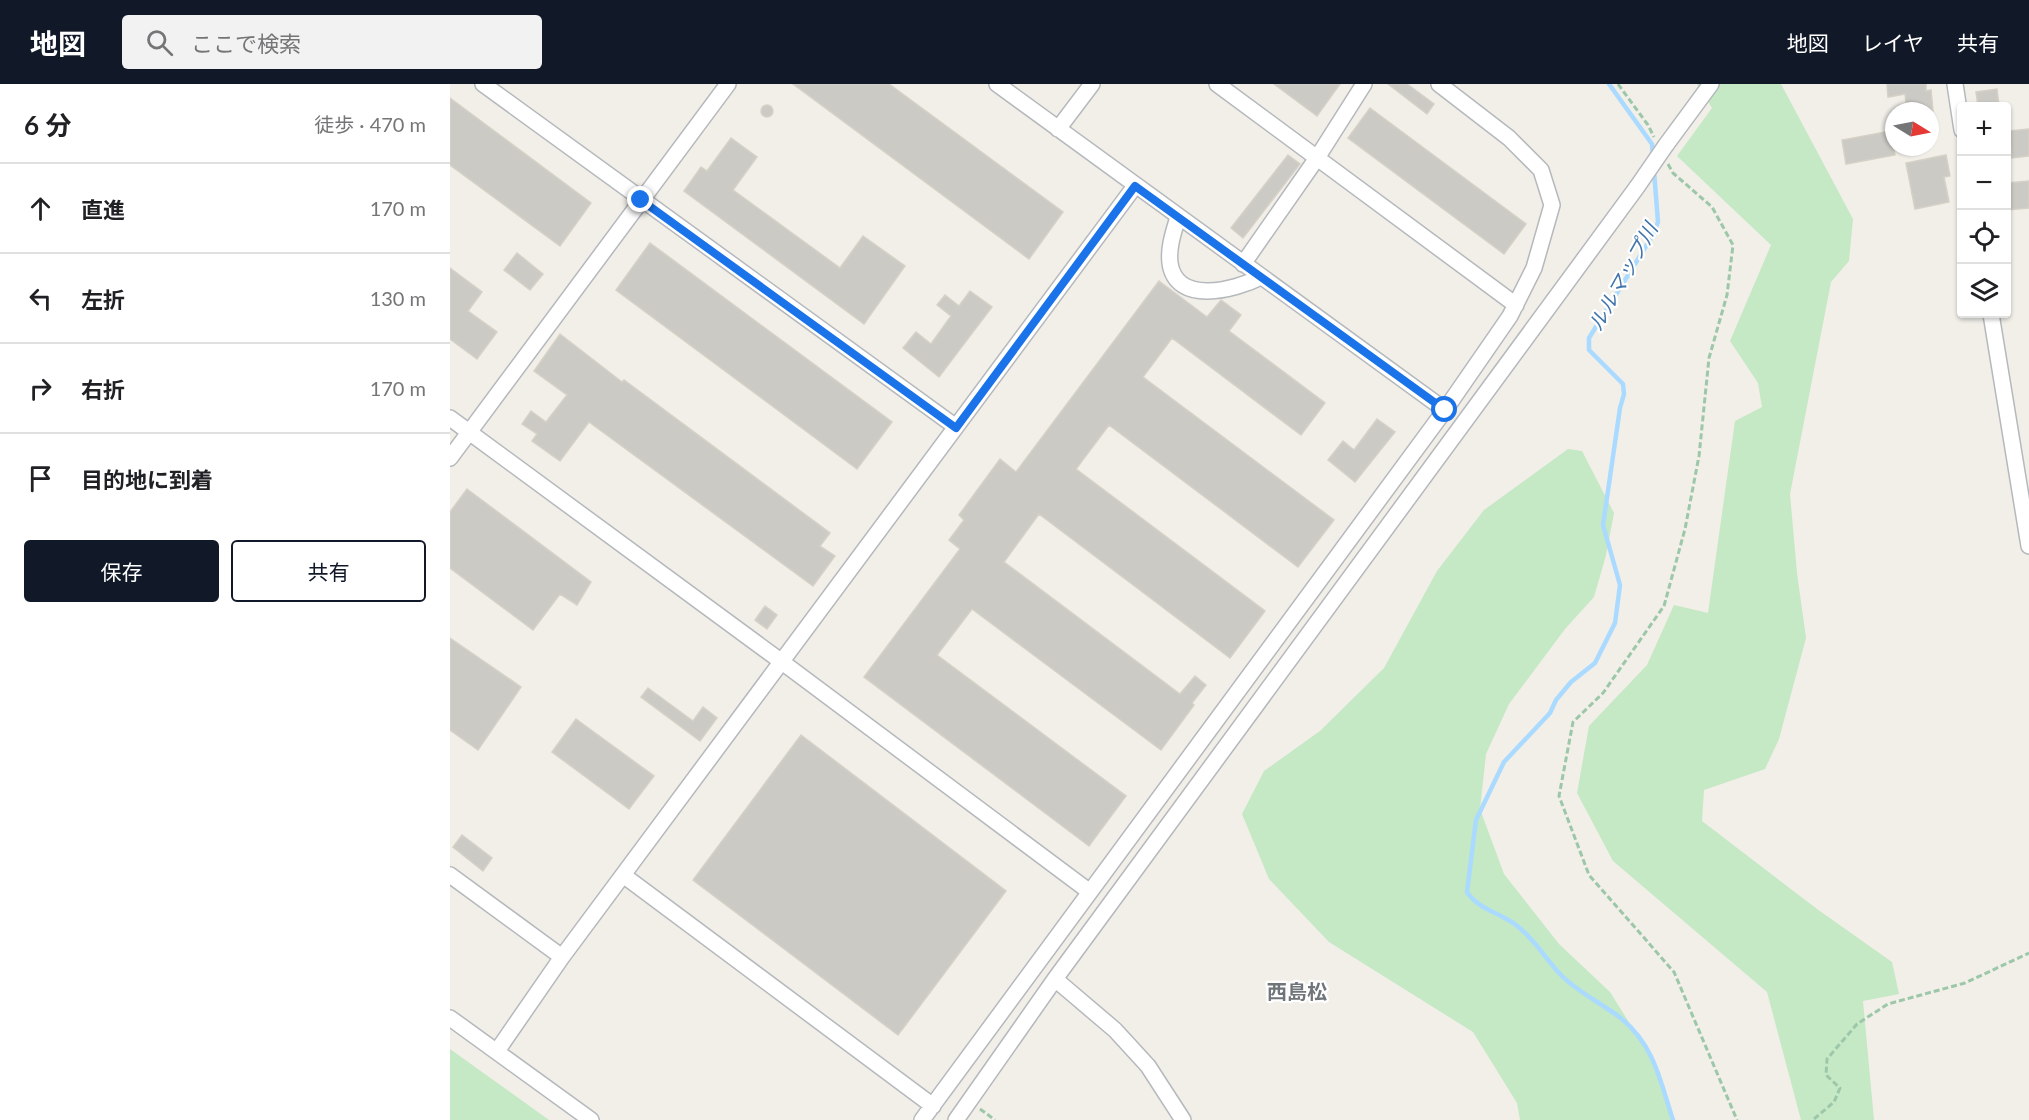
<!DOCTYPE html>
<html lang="ja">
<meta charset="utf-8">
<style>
body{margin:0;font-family:Lato,"Noto Sans JP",sans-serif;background:#f2f2f2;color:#202124}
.controls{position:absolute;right:18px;top:18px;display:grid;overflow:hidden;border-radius:6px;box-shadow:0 2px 4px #0004}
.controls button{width:54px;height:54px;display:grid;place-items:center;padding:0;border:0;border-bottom:2px solid #e0e0e0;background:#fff;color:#202124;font:30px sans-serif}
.compass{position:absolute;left:1435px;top:18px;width:54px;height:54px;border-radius:50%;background:#fff;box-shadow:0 2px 4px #0004;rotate:100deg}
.stop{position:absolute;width:18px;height:18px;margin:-14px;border:4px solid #1a73e8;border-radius:50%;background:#fff}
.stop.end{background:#1a73e8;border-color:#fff;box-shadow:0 2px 6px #0008}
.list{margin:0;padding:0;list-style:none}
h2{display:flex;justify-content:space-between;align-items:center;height:78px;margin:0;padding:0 24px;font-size:26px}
h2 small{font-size:20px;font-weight:400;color:#757577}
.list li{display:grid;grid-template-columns:39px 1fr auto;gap:18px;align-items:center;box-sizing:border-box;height:90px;padding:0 24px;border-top:2px solid #e0e0e0}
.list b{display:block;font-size:22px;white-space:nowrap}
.list em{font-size:20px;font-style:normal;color:#757577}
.actions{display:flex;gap:12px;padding:18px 24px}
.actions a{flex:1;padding:14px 0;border:2px solid #111827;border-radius:6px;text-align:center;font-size:21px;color:#111827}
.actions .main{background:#111827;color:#fff}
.icon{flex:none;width:33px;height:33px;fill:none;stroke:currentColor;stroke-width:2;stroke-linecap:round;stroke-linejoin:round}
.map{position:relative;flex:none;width:1579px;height:1036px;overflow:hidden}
header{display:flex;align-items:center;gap:36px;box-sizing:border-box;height:84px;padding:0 30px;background:#111827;color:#fff}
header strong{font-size:28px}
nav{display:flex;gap:33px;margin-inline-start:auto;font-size:21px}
.search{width:420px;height:54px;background:#f2f2f2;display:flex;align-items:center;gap:15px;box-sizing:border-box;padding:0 21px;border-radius:6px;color:#757577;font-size:22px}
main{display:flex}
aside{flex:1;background:#fff}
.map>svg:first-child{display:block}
.green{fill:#c5e8c5}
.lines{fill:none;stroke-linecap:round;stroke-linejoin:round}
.stream{stroke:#aadaff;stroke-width:4.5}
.building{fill:#cccac5;stroke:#d6d1c6;stroke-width:1.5}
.minor-casing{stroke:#b5b8bc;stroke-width:18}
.path{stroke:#9cc7a9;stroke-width:3;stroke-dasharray:6 3;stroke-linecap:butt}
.minor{stroke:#fff;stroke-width:15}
.minor-bridge-casing{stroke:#b5b8bc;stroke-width:18;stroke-linecap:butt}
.minor-bridge{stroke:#fff;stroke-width:15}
.route{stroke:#1a73e8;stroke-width:8}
.labels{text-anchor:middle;stroke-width:4.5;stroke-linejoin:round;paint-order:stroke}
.water-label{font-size:20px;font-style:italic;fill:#4174aa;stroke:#fff}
.neighbourhood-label{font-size:20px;font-weight:bold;fill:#70757a;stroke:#fff}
</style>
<header>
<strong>地図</strong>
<div class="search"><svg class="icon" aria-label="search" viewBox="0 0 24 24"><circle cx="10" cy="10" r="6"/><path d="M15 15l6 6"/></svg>ここで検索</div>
<nav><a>地図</a><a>レイヤ</a><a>共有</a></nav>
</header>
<main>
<aside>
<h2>6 分<small>徒歩 · 470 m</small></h2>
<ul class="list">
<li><svg class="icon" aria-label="ahead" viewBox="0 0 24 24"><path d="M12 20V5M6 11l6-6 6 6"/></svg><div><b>直進</b></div><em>170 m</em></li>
<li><svg class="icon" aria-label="left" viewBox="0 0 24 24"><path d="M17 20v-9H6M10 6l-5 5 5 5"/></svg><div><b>左折</b></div><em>130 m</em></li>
<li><svg class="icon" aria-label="right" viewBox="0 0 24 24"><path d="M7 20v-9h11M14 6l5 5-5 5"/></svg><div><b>右折</b></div><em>170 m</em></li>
<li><svg class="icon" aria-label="arrive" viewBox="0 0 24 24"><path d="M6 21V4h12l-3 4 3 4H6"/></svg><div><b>目的地に到着</b></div></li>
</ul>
<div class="actions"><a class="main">保存</a><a>共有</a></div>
</aside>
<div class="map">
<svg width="1579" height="1036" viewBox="0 0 1579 1036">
<rect width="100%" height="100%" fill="#f1efe8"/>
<path class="green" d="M1247,0H1331L1403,135L1399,177L1381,198L1340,410L1347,489L1356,554L1329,655L1315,685L1254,706L1252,737L1367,825L1442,878L1449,910L1413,917L1424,1036H1351L1317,908L1163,777L1127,709L1139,642L1197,581L1224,521L1258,529L1285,337L1312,323L1308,299L1280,257L1321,161L1227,72L1262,24Z
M1118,365L1132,367L1164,429L1156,471L1144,513L1115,545L1059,620L1036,670L1030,725L1054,790L1109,860L1160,908L1210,988L1221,1036H1070L1067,1019L1023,948L879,858L819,795L792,730L814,687L870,647L934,584L987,487L1034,426Z
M0,965L99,1036H0Z"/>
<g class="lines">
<path class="stream" d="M1159,0L1202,60L1203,73
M1204,87L1208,138L1203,151L1139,254V266L1173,300L1174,310L1170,324L1153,441L1170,501L1165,539L1145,579L1121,598L1106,616L1100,629L1054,678L1026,736L1017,808C1028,825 1050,829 1066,841C1085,855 1096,876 1112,892C1129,909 1153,920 1172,935C1205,963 1210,997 1223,1036"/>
</g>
<path class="building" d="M343,0H439L613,128L579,175Z
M824,0H890L867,32Z
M938,0H957L984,20L977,30Z
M1437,0H1476V7L1481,6L1483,27H1457L1455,10L1438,13Z
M1547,5L1549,22H1528L1526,8Z
M0,14L141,119L110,162L0,81Z
M311 27a6 6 0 1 1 12 0a6 6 0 1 1-12 0Z
M920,24L1076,140L1054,170L898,54Z
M1579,45V72L1562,74L1559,47Z
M1440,47L1445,71L1396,80L1392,56Z
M281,54L307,73L283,106L390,184L413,152L455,182L414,240L234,107L251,83L257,87Z
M838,71L850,80L793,154L781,144Z
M1496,71L1500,92L1494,93L1499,118L1465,125L1456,79Z
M1579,97V124L1557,126V99Z
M200,159L442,338L407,385L166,206Z
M67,169L93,190L80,206L54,186Z
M0,184L32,208L18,227L47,248L27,275L0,255Z
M709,197L757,233L771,216L791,231L779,247L875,319L851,351L722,254L693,293L884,436L848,483L659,341L626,385L815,527L780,574L589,430L554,478L730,610L745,592L756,601L742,619L744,621L711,666L522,525L487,571L676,712L639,762L414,593L510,465L499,456L514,436L509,431L550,375L566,388Z
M520,207L542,223L489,293L453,264L466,248L481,260L501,232L487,221L495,211L509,222Z
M110,250L172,298L174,296L380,449L370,462L385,472L363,502L139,338L110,377L82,357L87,350L72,340L81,327L96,338L117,311L84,287Z
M927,335L945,348L905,398L878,376L893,357L904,366Z
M17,405L141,498L127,521L110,510L83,546L0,484V428Z
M315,522L327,531L317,545L305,536Z
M0,554L71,603L28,666L0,646Z
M198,604L243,637L253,623L267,634L250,657L191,613Z
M126,635L204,692L179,725L102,668Z
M351,651L556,807L448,951L243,796Z
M12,751L42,774L33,787L3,763Z"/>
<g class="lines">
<defs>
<path id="minor" d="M33,0L506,343
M547,0L995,326
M767,0L1066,221
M1505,0L1512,46
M608,45L642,0
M1216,61L1261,0
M728,133C724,147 718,163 720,179C726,222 785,206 811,193
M793,180L867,74L914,0
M1541,230L1579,462
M0,334L332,578L640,808
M0,374L278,0
M0,791L112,873
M173,791L483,1022
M605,895L665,946L698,982L733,1036
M0,934L141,1036
M47,967L112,873L685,102
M472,1036L995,326L1060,232L1084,184L1102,121L1091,86L1059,54L989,0
M506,1036L605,895L1187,103"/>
</defs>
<use href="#minor" class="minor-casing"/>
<path class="path" d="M1168,0L1198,41L1204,53
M1218,80L1223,89L1262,123L1283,161L1277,211L1259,274L1249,372L1235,445L1214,522L1153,609L1123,638L1109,712L1139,791L1224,888L1287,1036
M530,1025L545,1036
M1364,1035L1384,1018L1390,1004L1376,991L1377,975L1407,940L1438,920L1515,899L1579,869"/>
<use href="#minor" class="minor"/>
<defs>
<path id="minor-bridge" d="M1187,103L1216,61"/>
</defs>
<use href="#minor-bridge" class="minor-bridge-casing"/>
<use href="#minor-bridge" class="minor-bridge"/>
</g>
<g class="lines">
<path class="route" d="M191,116L506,344L685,102L995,326"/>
</g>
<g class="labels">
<g class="water-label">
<text transform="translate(1173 193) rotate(-61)" y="7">ルルマップ川</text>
</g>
<g class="neighbourhood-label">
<text x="847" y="915">西島松</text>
</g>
</g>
</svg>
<div class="controls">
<button>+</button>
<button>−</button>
<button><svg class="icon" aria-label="locate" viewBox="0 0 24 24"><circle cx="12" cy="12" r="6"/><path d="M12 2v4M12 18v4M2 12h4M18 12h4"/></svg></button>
<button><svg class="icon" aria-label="layers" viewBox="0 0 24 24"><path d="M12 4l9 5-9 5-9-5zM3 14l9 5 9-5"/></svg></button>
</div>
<svg class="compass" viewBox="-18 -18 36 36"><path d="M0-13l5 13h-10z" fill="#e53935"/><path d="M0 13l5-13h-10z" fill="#757577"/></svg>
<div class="stop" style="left:995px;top:326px"></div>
<div class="stop end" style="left:191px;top:116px"></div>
</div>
</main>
